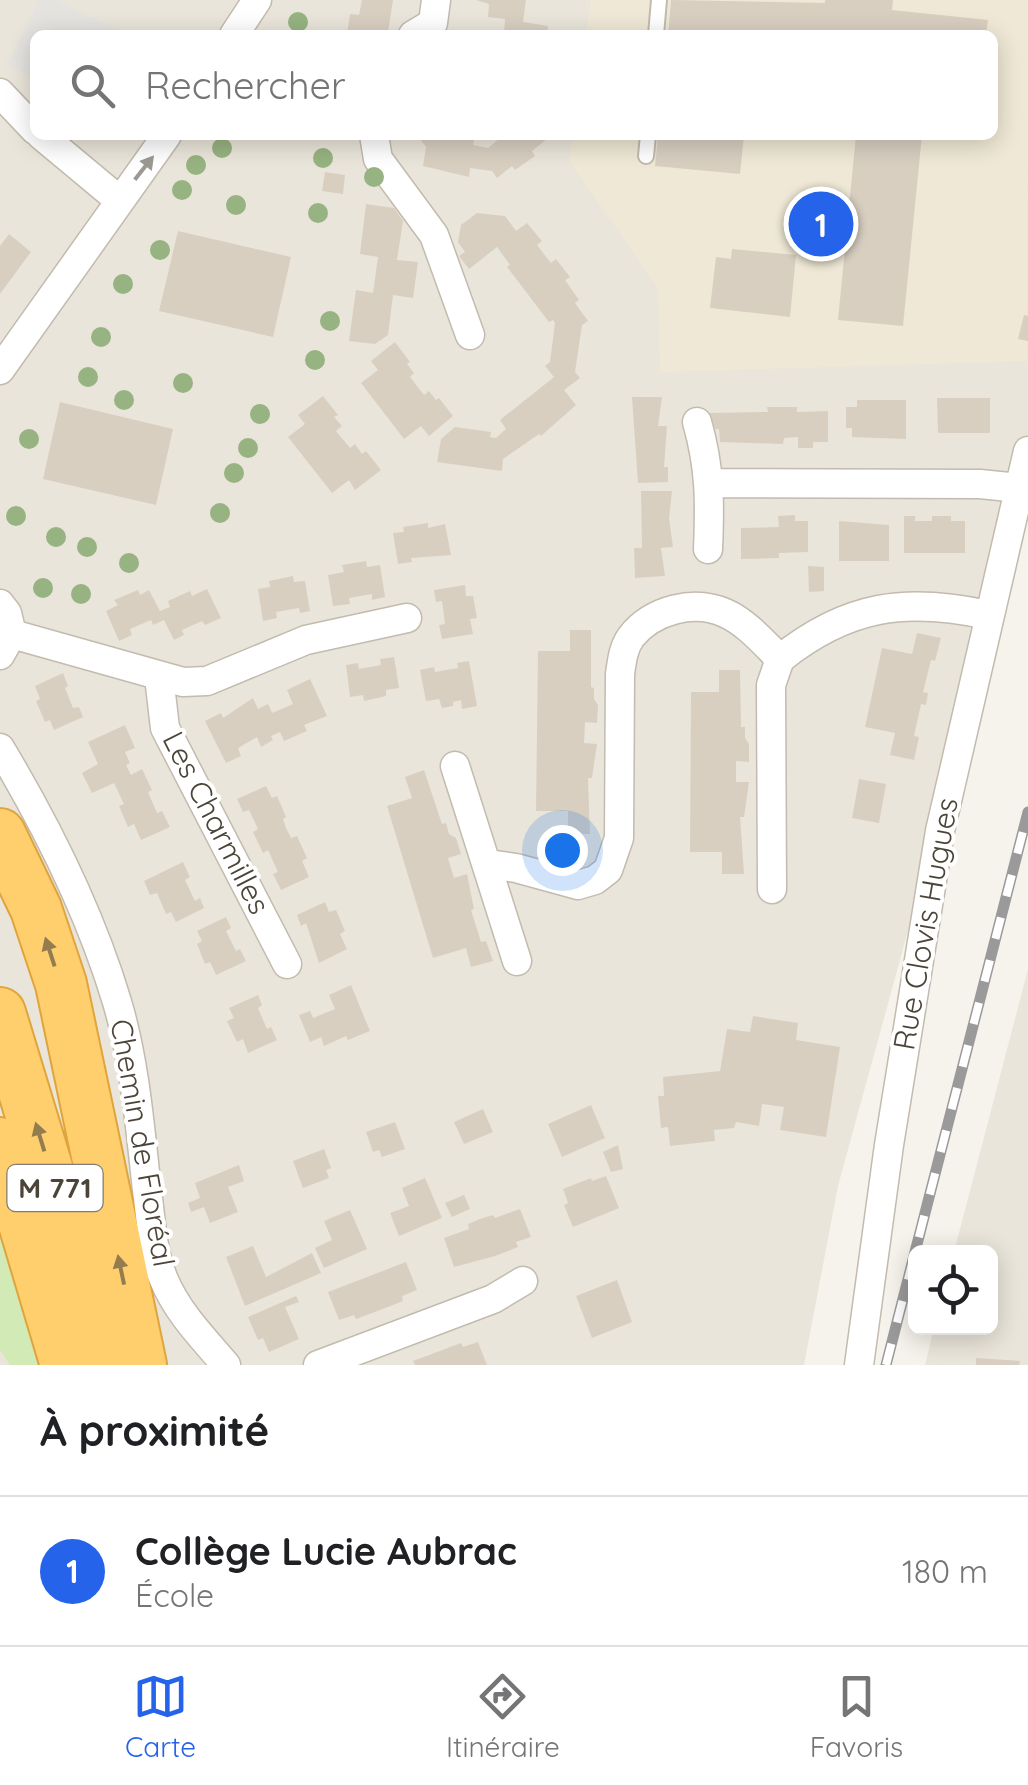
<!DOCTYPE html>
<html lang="fr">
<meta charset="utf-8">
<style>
body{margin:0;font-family:Quicksand,sans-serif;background:#f6f6f6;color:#202124}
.controls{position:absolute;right:30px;bottom:30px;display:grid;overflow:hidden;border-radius:15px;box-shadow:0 5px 25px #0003}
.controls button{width:90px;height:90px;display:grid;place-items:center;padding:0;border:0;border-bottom:2px solid #e0e0e0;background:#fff;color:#202124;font:50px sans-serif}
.you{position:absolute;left:562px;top:850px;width:35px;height:35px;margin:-25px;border:8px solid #fff;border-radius:50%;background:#1a73e8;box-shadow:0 0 0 15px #1a73e833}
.badge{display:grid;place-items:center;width:65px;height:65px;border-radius:50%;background:#2563eb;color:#fff;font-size:32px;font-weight:700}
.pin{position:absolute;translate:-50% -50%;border:5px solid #fff;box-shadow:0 2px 10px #0006}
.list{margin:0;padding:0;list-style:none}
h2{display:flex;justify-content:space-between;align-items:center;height:130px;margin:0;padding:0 40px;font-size:42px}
h2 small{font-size:32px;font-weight:400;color:#757577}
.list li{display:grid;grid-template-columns:65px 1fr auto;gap:30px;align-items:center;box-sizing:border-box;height:150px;padding:0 40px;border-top:2px solid #e0e0e0}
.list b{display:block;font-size:38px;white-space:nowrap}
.list p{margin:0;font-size:32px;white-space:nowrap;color:#757577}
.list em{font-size:32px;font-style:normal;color:#757577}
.icon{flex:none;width:55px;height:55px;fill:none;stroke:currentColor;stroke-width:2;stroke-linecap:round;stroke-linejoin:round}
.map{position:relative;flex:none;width:1028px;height:1365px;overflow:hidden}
.search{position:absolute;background:#fff;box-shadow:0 5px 25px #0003;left:30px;right:30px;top:30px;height:110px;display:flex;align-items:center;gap:25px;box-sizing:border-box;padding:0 35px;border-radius:15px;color:#757577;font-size:38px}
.sheet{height:280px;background:#fff}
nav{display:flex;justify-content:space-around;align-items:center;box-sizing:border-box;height:140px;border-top:2px solid #e0e0e0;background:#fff;font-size:28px;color:#757577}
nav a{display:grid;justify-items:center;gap:5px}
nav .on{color:#2563eb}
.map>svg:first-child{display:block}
.residential{fill:#eae5da;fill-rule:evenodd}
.education{fill:#efe8d6}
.green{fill:#d2eab5}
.parking{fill:#e5e3e0}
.building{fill:#d8cfc1}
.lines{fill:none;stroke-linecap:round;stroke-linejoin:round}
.lane-casing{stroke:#c2bbae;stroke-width:18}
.street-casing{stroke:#c2bbae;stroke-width:31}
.highway-casing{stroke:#e0a43c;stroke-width:54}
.lane{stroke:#fff;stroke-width:14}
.street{stroke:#fff;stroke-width:28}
.highway{stroke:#ffcf6e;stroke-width:50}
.rail-casing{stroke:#9a9a9a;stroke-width:11}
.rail{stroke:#fff;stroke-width:8;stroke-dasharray:22;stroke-linecap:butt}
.tree{fill:#97b381}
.oneway{fill:#9c9892}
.oneway2{fill:#937c4e}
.labels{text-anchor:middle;stroke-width:8;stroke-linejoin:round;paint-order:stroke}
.shield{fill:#fff;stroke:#817c74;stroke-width:2.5}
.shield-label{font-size:28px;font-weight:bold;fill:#4b4439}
.street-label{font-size:30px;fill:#4b4439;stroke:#fff}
</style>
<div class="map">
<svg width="1028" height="1365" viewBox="0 0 1028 1365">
<rect width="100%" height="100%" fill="#f6f3ec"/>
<path class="residential" d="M0,0H1028V493L838,1186L804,1365H0ZM35,35H993V135H35Z
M1028,969V1365H925L934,1328H990V1252H954Z"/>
<path class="education" d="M591,0H1028L1027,361L660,372L658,288L569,160L573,135H993V35H586Z"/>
<path class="green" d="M0,1211L44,1365H10L0,1350Z"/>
<path class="parking" d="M39,0H56L128,35H35V79L7,64Z"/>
<path class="building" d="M362,0H393L388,32L347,35L350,14L359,15Z
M476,0H526L523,22L548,26L547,35H504L505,19L488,17L489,4Z
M671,0L825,3V0H893L892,10L988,20L986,35H668Z
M417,135L474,140L473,145L488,148L504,135H544L547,139L532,151L535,156L515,170L512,166L497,178L492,171L470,168L469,177L423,166L426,147Z
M658,135H744L740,174L655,166Z
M856,135H922L903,326L838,320Z
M325,172L345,175L343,194L322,191Z
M366,204L394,208L403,221L397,260L418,262L413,298L393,295L388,335L375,344L349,341L356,290L373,293L378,257L360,254Z
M477,213L505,216L516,231L527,223L542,241L537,245L551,263L556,259L570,277L565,280L579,300L575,303L588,321L582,325L575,372L580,378L564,390L576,405L541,436L539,434L503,459L502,471L437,462L441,439L455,427L491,432L490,437L496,438L506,429L500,420L554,377L545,366L550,362L555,323L553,320L549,322L507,267L510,265L497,247L469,269L459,256L465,252L458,242L461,225Z
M178,231L291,257L273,337L159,311Z
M9,234L31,252L0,294V246Z
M732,249L796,255L790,317L710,308L716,257L731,259Z
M1024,315L1028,316V341L1018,339Z
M395,342L410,362L407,364L414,373L410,377L424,395L429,391L436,400L439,398L453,416L429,436L421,426L404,439L361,383L378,370L371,361Z
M323,396L338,415L334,417L342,426L336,431L350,448L355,444L362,454L366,451L381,470L355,490L349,480L332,493L288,437L305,424L298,415Z
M632,397H662L658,426H667L664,467H668V482L638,483Z
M937,398H990V433H938Z
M857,400H906V439L852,437V428H846V407H857Z
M60,402L173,429L156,505L43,479Z
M767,407H797V412L828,411V442H813V448H798V437L784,438L783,444L720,442L719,429H715L710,413L768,412Z
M641,491H672L669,518L673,547L661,548L665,576L635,578L634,548H642Z
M795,515V521H808V552L779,553V558L741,559V528L779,527L778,516Z
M904,516H915V521H932V516H951V521H965V553H904Z
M839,521L889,525V561H839Z
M428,523V528L445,524L451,555L411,558L412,562L398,564L393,533L404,532L403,527Z
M366,561L367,567L380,565L385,597L372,600V594L349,598L350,604L333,606L328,575L344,572L342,565Z
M808,566L824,567V591L809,592Z
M293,576L294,582L305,581L310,611L300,613L299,608L276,612L277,618L263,621L258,589L270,587L269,581Z
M465,585L466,596H473L477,618L470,619L473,634L442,639L439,625L445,624L442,601L436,602L434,590Z
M207,589L221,618L205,625L202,621L182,630L184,635L174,640L164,620L153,625L151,620L130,629L132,635L119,641L106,611L118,605L114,600L138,590L140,595L149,590L160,611L170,607L168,601L190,591L192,596Z
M570,630H591V687L594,688V699L598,705L597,723L585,722L584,743L597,744L592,778H588L590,834H568V811H536L538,651H570Z
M917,633L941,638L935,661L931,660L923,692L928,693L926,705L921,704L914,736L919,737L914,760L890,755L895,733L865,727L882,648L912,654Z
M394,657L399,688L386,690V696L364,701L363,695L350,697L346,665L358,663L359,669L381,665L380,659Z
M469,661L477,706L462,709L461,700L453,702V706L442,708L439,699L426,701L420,670L434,667L435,672L458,668L457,663Z
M719,670H740L741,727H745V738L749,744V762L736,761V782H749L744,817H740L744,874H722V852H690L691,692H719Z
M63,673L68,686L65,688L73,708L79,707L83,717L54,730L50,720L45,722L36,701L40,699L35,686Z
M310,679L327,716L304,725L307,731L284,741L280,732L271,736L273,740L261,747L257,737L238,748L241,756L226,763L205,721L221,713L223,718L253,698L258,709L268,704L272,713L293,704L287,690Z
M125,725L135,748L125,752L130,763L126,765L131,775L142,769L152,790L148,792L157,813L162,811L170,827L141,840L134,824L128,827L119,806L124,804L114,783L92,793L82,773L98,764L88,742Z
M424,770L442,824L446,823L449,834L456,838L461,854L448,858L454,878L467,874L474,909L471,910L481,942L486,941L493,961L471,967L466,948L433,958L387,806L412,798L405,777Z
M859,779L886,784L879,823L852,818Z
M266,786L272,798L277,796L286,817L283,819L286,828L291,838L297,836L307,858L302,861L309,877L281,890L273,874L278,872L268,850L263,853L253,832L258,829L249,810L243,812L237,799Z
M183,862L190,877L185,880L195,901L200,898L204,908L176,922L171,912L166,914L157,893L150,895L144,881Z
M325,902L329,912L336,910L345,931L340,934L347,949L319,963L306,923L301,926L297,915Z
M226,917L231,928L226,931L236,951L240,949L246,961L216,975L210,962L205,964L197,944L202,941L197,931Z
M351,985L370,1031L348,1040L346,1036L324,1046L321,1037L310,1042L299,1015L310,1011L313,1018L335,1009L329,995Z
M258,995L262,1005L258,1008L267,1029L271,1027L277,1040L248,1053L243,1039L237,1042L227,1021L234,1018L229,1008Z
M753,1016L798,1023L796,1040L840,1047L826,1137L780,1130L784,1107L762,1104L759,1126L736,1122L734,1128L714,1130L715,1141L670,1146L668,1127L661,1128L658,1096H664L663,1077L720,1071L727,1029L750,1032Z
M591,1105L605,1138L562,1157L548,1124Z
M483,1109L493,1132L464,1144L454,1122Z
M395,1122L405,1149L382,1157L379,1150L373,1152L366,1132Z
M618,1145L623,1169L611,1172L603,1152Z
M324,1149L331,1168L326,1170L329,1178L303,1188L293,1161Z
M239,1165L244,1181L228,1187L238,1212L210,1223L204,1207L191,1212L188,1203L200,1198L195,1183Z
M606,1176L619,1208L573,1227L564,1205L568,1203L563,1189L591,1178L592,1181Z
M425,1178L442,1218L399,1236L390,1213L409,1206L402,1188Z
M464,1195L470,1209L452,1217L445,1203Z
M520,1209L531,1237L516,1242L518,1247L495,1256L454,1267L444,1238L469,1229L468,1224L480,1219L493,1215L495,1218Z
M350,1210L367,1249L324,1268L315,1248L332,1240L324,1221Z
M253,1246L266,1277L312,1253L321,1273L245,1306L226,1257Z
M406,1262L417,1290L402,1296L403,1301L380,1310L356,1319L354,1315L339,1320L328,1292Z
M617,1280L632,1322L592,1338L576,1296Z
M296,1296L299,1302L285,1307L299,1339L269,1352L263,1338L258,1340L248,1317Z
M478,1342L487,1365H415L413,1361L461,1343L463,1347Z
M976,1358L1020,1361L1019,1365H976Z"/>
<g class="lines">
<defs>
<path id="lane" d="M656,35L659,0
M646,156L648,135"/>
<path id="street" d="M234,35L257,0
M413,35L433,23L436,0
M0,93L35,130
M41,135L119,200
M374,135L378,159L434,235L470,335
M0,370L167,135
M697,422C710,467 710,502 708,549
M710,483L980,484L1019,488
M0,604L7,613L12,634L0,655
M12,634L183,682L207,681L306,640L407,618
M159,677L165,728L287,964
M0,748C48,828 90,912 117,1002C135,1062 140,1128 147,1190C151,1220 152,1252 164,1280C178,1313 203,1338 226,1365
M455,766L517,961
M488,864L516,868L578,885L595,880L608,870L619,838L620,674C622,661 623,648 631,637C652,610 694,599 725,613C746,622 764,643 780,659C847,605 906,597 988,615
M772,889L771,685L780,659
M318,1365L493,1299L523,1281
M859,1365L889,1145L940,831L1028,451"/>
<path id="highway" d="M0,834L36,909L61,984L141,1365
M0,1013L107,1365
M0,1143L66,1365"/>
</defs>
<use href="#lane" class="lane-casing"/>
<use href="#street" class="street-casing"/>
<use href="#highway" class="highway-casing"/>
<use href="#lane" class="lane"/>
<use href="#street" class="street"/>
<use href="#highway" class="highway"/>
<defs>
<path id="rail" d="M886,1365L1028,812"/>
</defs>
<use href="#rail" class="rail-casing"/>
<use href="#rail" class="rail"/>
</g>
<g class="tree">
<circle cx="298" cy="22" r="10"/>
<circle cx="222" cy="148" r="10"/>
<circle cx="323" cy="158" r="10"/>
<circle cx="196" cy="165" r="10"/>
<circle cx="374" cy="177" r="10"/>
<circle cx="182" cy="190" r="10"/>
<circle cx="236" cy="205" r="10"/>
<circle cx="318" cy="213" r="10"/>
<circle cx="160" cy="250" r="10"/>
<circle cx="123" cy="284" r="10"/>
<circle cx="330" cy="321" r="10"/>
<circle cx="101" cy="337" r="10"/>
<circle cx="315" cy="360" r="10"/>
<circle cx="88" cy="377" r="10"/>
<circle cx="183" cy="383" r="10"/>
<circle cx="124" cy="400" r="10"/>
<circle cx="260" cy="414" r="10"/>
<circle cx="29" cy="439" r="10"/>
<circle cx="248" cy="448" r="10"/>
<circle cx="234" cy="473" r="10"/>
<circle cx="220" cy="513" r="10"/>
<circle cx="16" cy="516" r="10"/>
<circle cx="56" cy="537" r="10"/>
<circle cx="87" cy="547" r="10"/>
<circle cx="129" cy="563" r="10"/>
<circle cx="43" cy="588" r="10"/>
<circle cx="81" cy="594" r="10"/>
</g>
<defs><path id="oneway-solid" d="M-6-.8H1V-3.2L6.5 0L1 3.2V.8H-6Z" transform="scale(2.5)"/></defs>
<use class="oneway" href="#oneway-solid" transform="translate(144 168) rotate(-52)"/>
<g class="oneway2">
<use href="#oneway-solid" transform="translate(50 952) rotate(-108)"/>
<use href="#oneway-solid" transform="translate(40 1137) rotate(-107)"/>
<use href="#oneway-solid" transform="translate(121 1270) rotate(-102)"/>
</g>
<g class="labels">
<rect class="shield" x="7.5" y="1165" width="95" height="46" rx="8"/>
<g class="shield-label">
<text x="55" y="1198">M 771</text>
</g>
<g class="street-label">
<text transform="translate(216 823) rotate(63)" y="10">Les Charmilles</text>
<text transform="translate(926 924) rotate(-80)" y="10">Rue Clovis Hugues</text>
<text transform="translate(142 1143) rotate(80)" y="10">Chemin de Floréal</text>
</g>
</g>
</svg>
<div class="controls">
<button><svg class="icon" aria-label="locate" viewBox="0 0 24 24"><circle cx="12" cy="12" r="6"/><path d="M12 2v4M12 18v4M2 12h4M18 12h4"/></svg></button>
</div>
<div class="you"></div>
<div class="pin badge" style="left:821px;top:224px">1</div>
<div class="search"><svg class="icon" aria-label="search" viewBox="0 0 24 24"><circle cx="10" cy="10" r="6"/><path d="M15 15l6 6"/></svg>Rechercher</div>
</div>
<section class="sheet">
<h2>À proximité<small></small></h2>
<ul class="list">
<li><span class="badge">1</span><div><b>Collège Lucie Aubrac</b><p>École</p></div><em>180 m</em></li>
</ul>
</section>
<nav>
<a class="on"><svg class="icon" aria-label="map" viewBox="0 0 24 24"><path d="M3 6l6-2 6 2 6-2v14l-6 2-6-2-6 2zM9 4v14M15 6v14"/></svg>Carte</a>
<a><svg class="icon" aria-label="directions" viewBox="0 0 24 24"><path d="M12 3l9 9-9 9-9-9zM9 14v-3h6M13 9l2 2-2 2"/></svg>Itinéraire</a>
<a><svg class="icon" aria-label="saved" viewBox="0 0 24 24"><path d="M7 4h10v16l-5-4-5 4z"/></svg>Favoris</a>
</nav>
